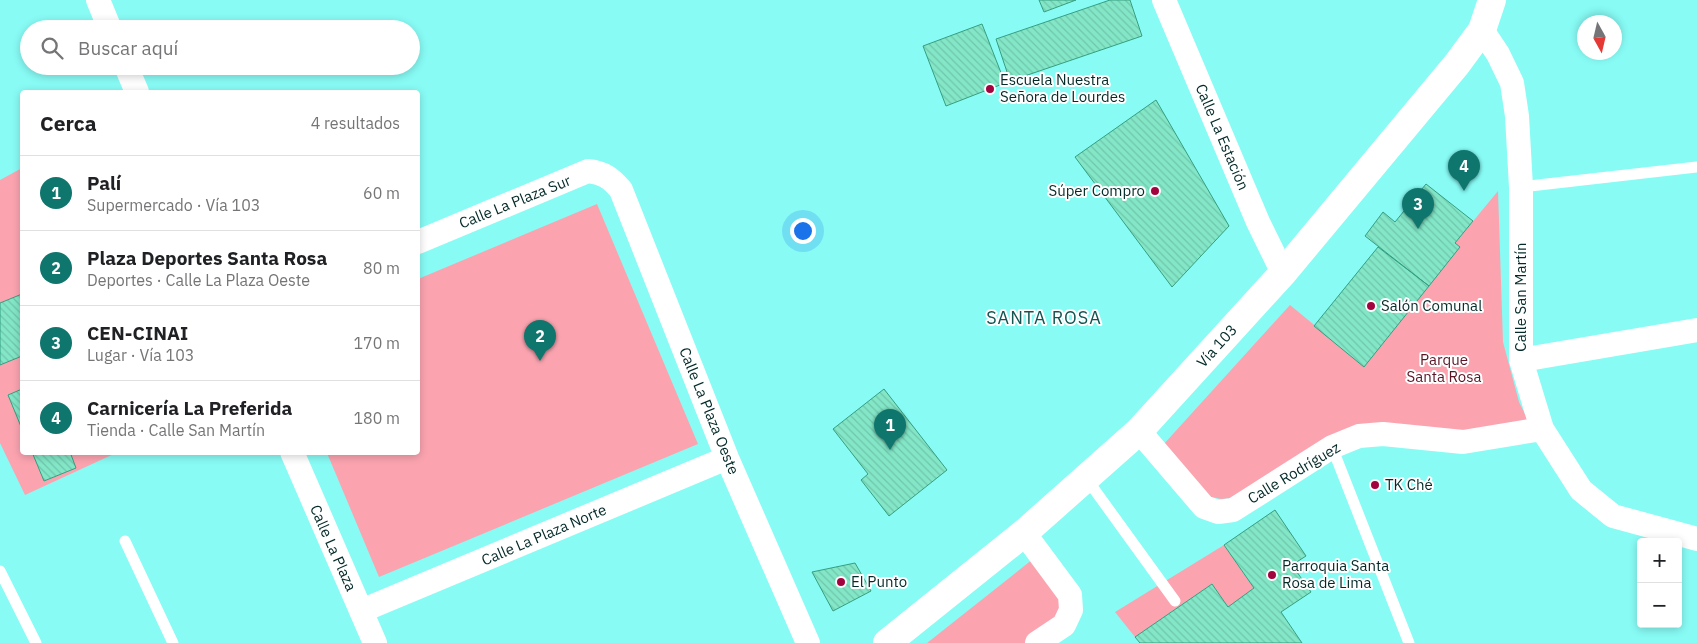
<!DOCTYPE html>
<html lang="es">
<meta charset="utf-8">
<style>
body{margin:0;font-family:"IBM Plex Sans",sans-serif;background:#f2f2f2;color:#202124}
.controls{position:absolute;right:15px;bottom:15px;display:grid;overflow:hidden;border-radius:5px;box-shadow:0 2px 8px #0003}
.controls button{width:45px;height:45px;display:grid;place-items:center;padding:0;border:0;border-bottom:1px solid #e0e0e0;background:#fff;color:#202124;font:25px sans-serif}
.compass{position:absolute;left:1577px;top:15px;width:45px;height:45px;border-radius:50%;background:#fff;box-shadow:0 2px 8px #0003;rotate:172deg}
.you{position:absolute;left:802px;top:230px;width:18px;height:18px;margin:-12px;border:4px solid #fff;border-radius:50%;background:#1a73e8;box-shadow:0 0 0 8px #1a73e833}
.badge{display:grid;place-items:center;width:32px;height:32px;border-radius:50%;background:#0f766e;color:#fff;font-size:16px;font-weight:700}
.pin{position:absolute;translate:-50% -41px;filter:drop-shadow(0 1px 2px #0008)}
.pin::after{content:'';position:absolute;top:26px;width:18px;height:15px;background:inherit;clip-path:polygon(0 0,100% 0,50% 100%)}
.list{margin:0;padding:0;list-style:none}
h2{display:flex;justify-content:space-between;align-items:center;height:65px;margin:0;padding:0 20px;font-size:21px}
h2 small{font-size:16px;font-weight:400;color:#757577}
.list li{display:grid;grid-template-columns:32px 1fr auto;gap:15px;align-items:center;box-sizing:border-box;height:75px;padding:0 20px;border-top:1px solid #e0e0e0}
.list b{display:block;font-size:19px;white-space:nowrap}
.list p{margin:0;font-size:16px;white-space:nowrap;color:#757577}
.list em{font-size:16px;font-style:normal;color:#757577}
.icon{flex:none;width:28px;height:28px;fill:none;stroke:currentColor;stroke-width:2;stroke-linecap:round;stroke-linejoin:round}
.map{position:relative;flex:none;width:1697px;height:643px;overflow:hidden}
.search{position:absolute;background:#fff;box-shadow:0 2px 8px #0003;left:20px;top:20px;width:400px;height:55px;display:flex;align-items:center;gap:12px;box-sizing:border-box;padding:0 18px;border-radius:28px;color:#757577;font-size:19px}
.panel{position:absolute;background:#fff;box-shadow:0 2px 8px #0003;left:20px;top:90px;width:400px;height:365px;border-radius:5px}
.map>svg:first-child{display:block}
.green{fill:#fba4b0}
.building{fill:url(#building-back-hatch);stroke:#359f81}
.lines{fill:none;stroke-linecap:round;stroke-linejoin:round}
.service{stroke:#fff;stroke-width:11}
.minor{stroke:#fff;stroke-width:24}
.secondary{stroke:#fff;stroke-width:28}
.poi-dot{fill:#a1043e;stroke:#fff;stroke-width:2}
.labels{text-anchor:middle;stroke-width:4;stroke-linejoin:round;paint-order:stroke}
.poi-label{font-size:15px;fill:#032a28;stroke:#fff;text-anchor:start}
.street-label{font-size:15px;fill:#032a28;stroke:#fff}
.park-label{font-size:15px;fill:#591526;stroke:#fff}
.quarter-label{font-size:18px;letter-spacing:1px;fill:#115451;stroke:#fff}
</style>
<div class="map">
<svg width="1697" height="643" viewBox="0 0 1697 643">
<defs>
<pattern id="building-back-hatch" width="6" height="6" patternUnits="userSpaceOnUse" patternTransform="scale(1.25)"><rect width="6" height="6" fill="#83e7c7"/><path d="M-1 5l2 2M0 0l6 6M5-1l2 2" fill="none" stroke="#70c6ab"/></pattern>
</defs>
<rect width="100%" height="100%" fill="#88fbf5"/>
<path class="green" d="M22,168V452L116,453L25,495L0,443V180Z
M1498,191L1503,342L1519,402L1529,422L1473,435L1386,426L1233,498L1221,499L1207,496L1163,445L1290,305L1364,366L1460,247L1455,243Z
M597,204L698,444L379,577L327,453L418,452V279Z
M1224,545L1254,588L1228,607L1212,584L1135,637L1115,612Z
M1033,559C1043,573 1069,598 1056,617C1049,627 1035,635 1026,643H927Z"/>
<path class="building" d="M1039,0H1076L1044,12Z
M1110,0H1130L1142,36L1010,81L996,39Z
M982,24L1005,83L946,106L923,46Z
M1156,100L1229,226L1172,287L1075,157Z
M1426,184L1473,221L1455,243L1460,247L1429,286L1365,236L1383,212L1395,222Z
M1378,247L1429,286L1364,367L1314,326Z
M22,294V356L0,365V303Z
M22,389V429L8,395Z
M884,389L947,470L889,516L861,480L868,474L833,429Z
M32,452H70L76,468L44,481Z
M1275,510L1306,556L1292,565L1311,592L1281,612L1302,643H1140L1135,637L1212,584L1228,607L1254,588L1224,545Z
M855,563L871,591L833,611L812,572Z"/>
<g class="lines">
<path class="service" d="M1521,187L1697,167
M1332,447L1409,643
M1086,478L1175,601
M125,541L173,643
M0,571L36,643"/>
<path class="minor" d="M98,0L110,29
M1164,0L1258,222L1283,273
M1482,30L1498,54L1512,83L1517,116L1521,187V360L1542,429L1581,490L1613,516L1697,539
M126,66L137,92
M418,242L588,171C604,173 611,178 621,190L727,458L808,643
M1521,360L1697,330
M1139,431L1204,507L1218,512L1233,510L1332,447L1359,436L1383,434L1463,442L1542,429
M292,452L375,643
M1024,533L1070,595L1071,610L1064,625L1037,643
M361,611L727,458"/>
<path class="secondary" d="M887,643L1024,533L1139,431L1283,273L1457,64L1482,30L1492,0"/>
</g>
<g class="poi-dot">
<circle cx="990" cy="89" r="5"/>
<circle cx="1155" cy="191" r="5"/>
<circle cx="1371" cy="306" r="5"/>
<circle cx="1375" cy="485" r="5"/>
<circle cx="1272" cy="575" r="5"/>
<circle cx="841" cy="582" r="5"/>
</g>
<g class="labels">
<g class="poi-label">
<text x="1000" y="85">Escuela Nuestra<tspan x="1000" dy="17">Señora de Lourdes</tspan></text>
<text x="1145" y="196" text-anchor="end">Súper Compro</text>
<text x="1381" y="311">Salón Comunal</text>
<text x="1385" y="490">TK Ché</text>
<text x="1282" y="571">Parroquia Santa<tspan x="1282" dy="17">Rosa de Lima</tspan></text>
<text x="851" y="587">El Punto</text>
</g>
<g class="street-label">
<text transform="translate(1222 137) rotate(67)" y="5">Calle La Estación</text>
<text transform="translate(515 202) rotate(-22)" y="5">Calle La Plaza Sur</text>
<text transform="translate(1521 297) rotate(-90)" y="5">Calle San Martín</text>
<text transform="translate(1217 346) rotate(-48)" y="5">Vía 103</text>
<text transform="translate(709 411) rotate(68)" y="5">Calle La Plaza Oeste</text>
<text transform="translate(1294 473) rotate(-31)" y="5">Calle Rodríguez</text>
<text transform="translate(544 535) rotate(-23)" y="5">Calle La Plaza Norte</text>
<text transform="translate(333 548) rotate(66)" y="5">Calle La Plaza</text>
</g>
<g class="park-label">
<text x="1444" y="365">Parque<tspan x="1444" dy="17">Santa Rosa</tspan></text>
</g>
<g class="quarter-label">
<text x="1044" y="324">SANTA ROSA</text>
</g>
</g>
</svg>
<div class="controls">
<button>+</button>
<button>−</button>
</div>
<svg class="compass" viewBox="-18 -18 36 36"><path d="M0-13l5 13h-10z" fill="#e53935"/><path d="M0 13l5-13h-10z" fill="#757577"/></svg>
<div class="you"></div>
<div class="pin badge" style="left:890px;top:450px">1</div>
<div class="pin badge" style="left:540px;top:361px">2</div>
<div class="pin badge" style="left:1418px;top:229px">3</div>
<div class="pin badge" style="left:1464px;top:191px">4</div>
<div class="search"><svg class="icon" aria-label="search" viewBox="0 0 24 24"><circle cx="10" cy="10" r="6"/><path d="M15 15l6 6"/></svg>Buscar aquí</div>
<section class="panel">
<h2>Cerca<small>4 resultados</small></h2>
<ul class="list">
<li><span class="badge">1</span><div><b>Palí</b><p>Supermercado · Vía 103</p></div><em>60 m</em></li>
<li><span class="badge">2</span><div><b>Plaza Deportes Santa Rosa</b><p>Deportes · Calle La Plaza Oeste</p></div><em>80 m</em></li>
<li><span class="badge">3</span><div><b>CEN-CINAI</b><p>Lugar · Vía 103</p></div><em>170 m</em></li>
<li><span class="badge">4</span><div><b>Carnicería La Preferida</b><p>Tienda · Calle San Martín</p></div><em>180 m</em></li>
</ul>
</section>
</div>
